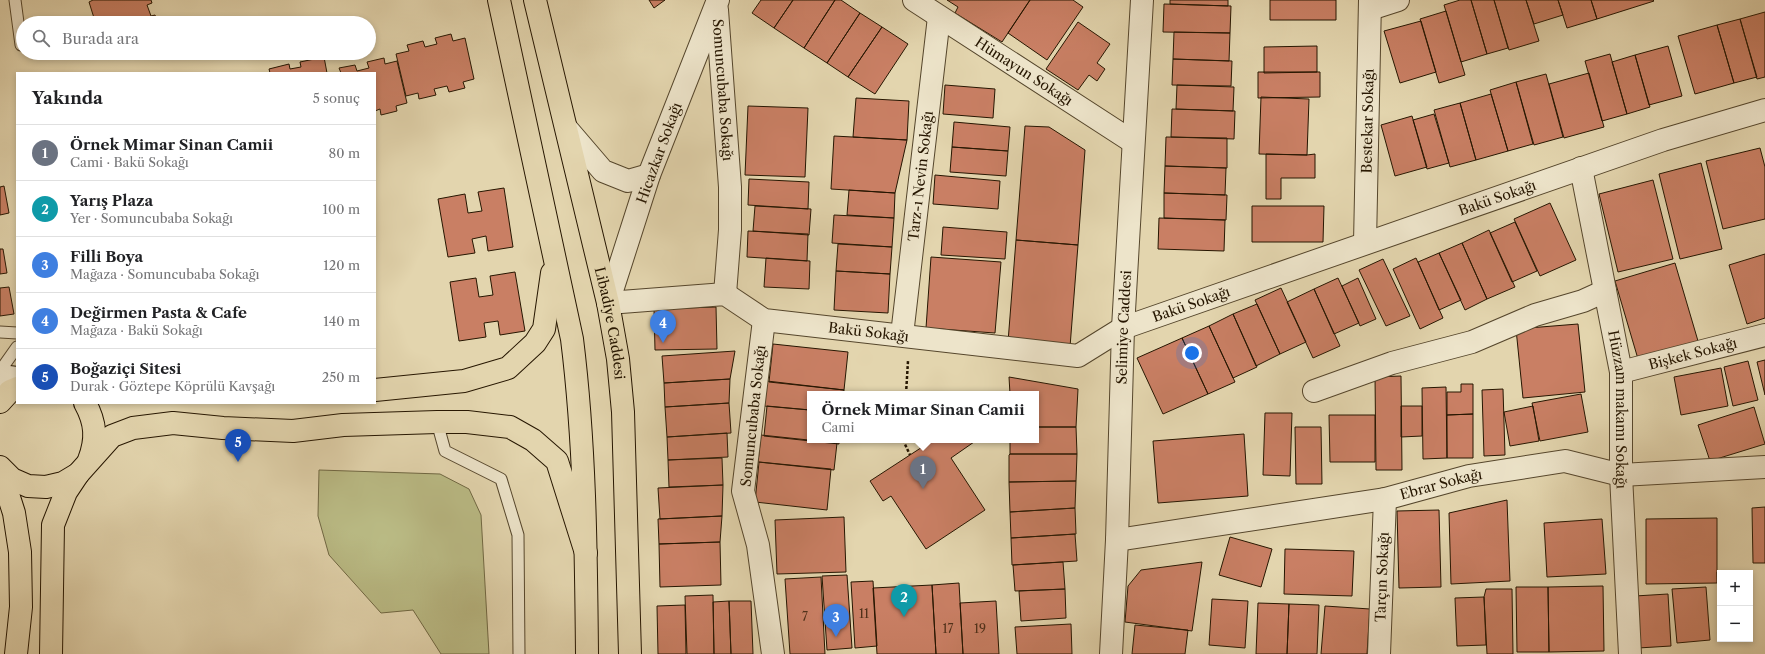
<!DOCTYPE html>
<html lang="tr">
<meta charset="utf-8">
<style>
body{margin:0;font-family:"Libre Caslon Text",serif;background:#f6f6f6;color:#202124}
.controls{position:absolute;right:12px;bottom:12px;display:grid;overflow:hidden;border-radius:0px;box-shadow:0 2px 6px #0003}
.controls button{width:36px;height:36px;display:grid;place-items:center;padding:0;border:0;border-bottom:1px solid #e0e0e0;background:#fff;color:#202124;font:20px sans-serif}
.you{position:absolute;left:1192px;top:353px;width:14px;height:14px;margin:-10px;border:3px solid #fff;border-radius:50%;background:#1a73e8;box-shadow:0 0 0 6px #1a73e833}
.badge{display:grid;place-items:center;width:26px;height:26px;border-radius:50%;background:#1a73e8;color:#fff;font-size:13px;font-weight:700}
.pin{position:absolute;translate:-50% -33px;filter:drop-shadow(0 1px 2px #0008)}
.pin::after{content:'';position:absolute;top:21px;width:14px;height:12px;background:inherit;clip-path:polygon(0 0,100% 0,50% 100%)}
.popup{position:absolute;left:807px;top:391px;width:232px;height:52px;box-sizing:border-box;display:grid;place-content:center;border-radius:0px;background:#fff;filter:drop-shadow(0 1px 3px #0005);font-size:13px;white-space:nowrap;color:#757577}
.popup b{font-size:15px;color:#202124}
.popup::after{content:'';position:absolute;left:50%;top:100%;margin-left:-8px;border:8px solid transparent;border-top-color:#fff}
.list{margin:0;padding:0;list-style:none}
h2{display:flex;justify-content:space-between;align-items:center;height:52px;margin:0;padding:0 16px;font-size:17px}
h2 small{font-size:13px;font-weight:400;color:#757577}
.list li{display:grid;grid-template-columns:26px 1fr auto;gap:12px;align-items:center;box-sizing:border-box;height:56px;padding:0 16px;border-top:1px solid #e0e0e0}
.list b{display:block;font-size:15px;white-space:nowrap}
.list p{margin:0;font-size:13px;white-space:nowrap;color:#757577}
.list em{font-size:13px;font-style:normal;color:#757577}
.icon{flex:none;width:22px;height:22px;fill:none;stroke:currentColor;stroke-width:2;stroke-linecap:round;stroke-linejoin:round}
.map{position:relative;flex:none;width:1765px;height:654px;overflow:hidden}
.search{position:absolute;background:#fff;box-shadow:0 2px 6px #0003;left:16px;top:16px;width:360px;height:44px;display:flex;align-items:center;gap:10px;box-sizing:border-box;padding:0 14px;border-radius:22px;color:#757577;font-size:15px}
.panel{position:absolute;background:#fff;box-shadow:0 2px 6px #0003;left:16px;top:72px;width:360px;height:332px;border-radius:0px}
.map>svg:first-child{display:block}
.green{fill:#babb85;stroke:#706843}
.building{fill:#c97f64;stroke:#261601}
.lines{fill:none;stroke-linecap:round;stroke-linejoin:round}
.lane-casing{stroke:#55462c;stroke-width:13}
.street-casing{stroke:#55462c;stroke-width:24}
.secondary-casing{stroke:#261601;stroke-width:24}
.primary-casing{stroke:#261601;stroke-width:24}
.path{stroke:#261601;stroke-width:2.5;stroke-dasharray:3 2;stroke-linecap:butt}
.lane{stroke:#ede4ca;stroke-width:11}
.street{stroke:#ede4ca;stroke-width:22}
.secondary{stroke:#ede4ca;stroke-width:22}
.primary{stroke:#e3d5ae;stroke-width:22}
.labels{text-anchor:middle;stroke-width:4;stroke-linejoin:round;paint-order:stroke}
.number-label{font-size:12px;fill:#4f301a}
.street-label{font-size:14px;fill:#261601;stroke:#ede4ca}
</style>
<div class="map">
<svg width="1765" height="654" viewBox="0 0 1765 654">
<rect width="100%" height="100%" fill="#e3d5ae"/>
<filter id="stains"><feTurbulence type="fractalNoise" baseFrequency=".005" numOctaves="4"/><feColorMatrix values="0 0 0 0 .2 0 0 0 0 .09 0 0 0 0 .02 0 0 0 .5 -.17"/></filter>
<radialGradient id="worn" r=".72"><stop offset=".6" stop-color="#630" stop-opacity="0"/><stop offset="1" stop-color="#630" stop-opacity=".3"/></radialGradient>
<path class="green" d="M319,470L440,474L469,489L481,515L489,654H441L413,610L381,613L329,555L318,516Z"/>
<path class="building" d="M93,0H151L152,3L147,5L151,16L155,15L158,23H100L98,17L94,18L89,2Z
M649,0H665L654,8Z
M761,0H793L774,28L752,13Z
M793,0H835L804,48L774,28Z
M835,0H841L860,13L827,63L804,48Z
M947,0H1030L1002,42L955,13L958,7Z
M1030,0H1073L1083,7L1047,60L1008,33Z
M1170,0H1228V6L1170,4Z
M1270,0H1336V20H1270Z
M1460,0H1471L1487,54L1461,62L1444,5Z
M1471,0H1494L1508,48L1487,54Z
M1494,0H1526L1539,41L1509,50Z
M1526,0H1558L1563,15L1534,24Z
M1558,0H1591L1597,19L1567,28Z
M1591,0H1653L1654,1L1597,19Z
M1164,4L1231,6L1230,33L1163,32Z
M1446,11L1465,75L1439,83L1420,19Z
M1765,12V77L1757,79L1740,19Z
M860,13L882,27L848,77L827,63Z
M1740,19L1757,77L1734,83L1717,25Z
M1421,21L1436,72L1400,83L1384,31Z
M1078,22L1110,44L1097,63L1105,69L1097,81L1089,75L1078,90L1046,69Z
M1717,25L1734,83L1695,94L1678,36Z
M882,27L908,44L875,94L848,77Z
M1174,32L1230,33L1229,61L1173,59Z
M451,34L453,41L465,38L474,79L463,82L465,88L449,92L447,86L434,89L436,95L419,99L418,93L406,96L396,54L409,51L407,45L423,41L425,47L437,44L435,38Z
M1317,46V72L1264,73V47Z
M1668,46L1682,96L1649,105L1635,55Z
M1610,54L1627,114L1602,121L1585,61Z
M1635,55L1650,107L1627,114L1612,62Z
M324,57L327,73H270L269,69L289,64L290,69L301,67L300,62Z
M384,58L385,64L397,61L407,103L396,106L397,111L381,115L380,109L375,111V73H341L339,68L355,65L357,71L369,68L367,62Z
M1173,59L1232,61L1231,86L1172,85Z
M1258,72H1320V97L1258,98Z
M1589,73L1604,127L1564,138L1549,84Z
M1546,74L1563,137L1534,145L1516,82Z
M1516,82L1533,144L1508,151L1490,90Z
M945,85L995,89L993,118L943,114Z
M1177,85L1234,87L1233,111L1176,109Z
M1491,94L1508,151L1476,160L1460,103Z
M1261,97L1309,99L1307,155L1259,154Z
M856,98L909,101L907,140L853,137Z
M1460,103L1476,160L1450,167L1434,110Z
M748,106L808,108L805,177L745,175Z
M1172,109L1235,111L1234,139L1171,137Z
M1434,114L1449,163L1427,169L1413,120Z
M1412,116L1427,167L1395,176L1381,125Z
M954,122L1010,127L1008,151L952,147Z
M1025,126L1049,127L1085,150L1078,245L1016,240Z
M834,136L907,140L895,193L831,189Z
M1166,137L1227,138V168L1165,166Z
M952,147L1008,151L1006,176L950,172Z
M1760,148L1765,167V219L1723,229L1706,161Z
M1266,154L1307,155L1315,154V178H1281V199H1266Z
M1701,163L1722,249L1680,259L1659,174Z
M1165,166L1226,168L1225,195L1164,193Z
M935,175L1000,181L998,209L933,204Z
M749,179L809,182L808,209L748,205Z
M1653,180L1673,259L1618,272L1599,194Z
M4,186L9,213L0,215V187Z
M504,188L513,247L488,251L486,236L472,239L475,253L448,257L438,199L465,194L468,213L482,211L478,192Z
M849,190L895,193L894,218L847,215Z
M1164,193L1227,195L1226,220L1164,218Z
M1550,203L1576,260L1540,276L1514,219Z
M755,206L811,209L809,235L753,231Z
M1252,206H1324L1323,242H1252Z
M834,215L894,218L892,247L832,243Z
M1159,218L1225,220L1224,251L1158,249Z
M1515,222L1537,271L1512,282L1490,233Z
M943,227L1007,232L1005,259L941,255Z
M1489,230L1515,287L1487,299L1462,243Z
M748,231L808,234L807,261L747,257Z
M1016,240L1078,245L1070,347L1008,342Z
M1462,243L1487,299L1465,310L1439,253Z
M838,244L892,247L890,274L836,271Z
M0,249H3L7,273L0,274Z
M1439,253L1461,300L1439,310L1418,262Z
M1765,254V318L1747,324L1729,265Z
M931,257L1001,262L995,333L926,328Z
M766,258L810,261L809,289L764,287Z
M1416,258L1443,318L1420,329L1393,269Z
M1383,259L1410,316L1386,326L1359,270Z
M1675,263L1698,341L1638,359L1615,281Z
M836,271L890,274L888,313L834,310Z
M515,272L525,331L500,335L498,321L484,323L486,337L459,341L450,282L476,278L479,297L493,295L490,276Z
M1338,278L1359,323L1334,334L1314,289Z
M1358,278L1376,319L1360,326L1342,286Z
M9,287L14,314L0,316V288Z
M1281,288L1306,342L1280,354L1255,300Z
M1314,289L1340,346L1313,358L1287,302Z
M1257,304L1280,354L1256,366L1233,314Z
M716,307L717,349L655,350L654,309Z
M1233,314L1257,367L1233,378L1209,326Z
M1578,324L1585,392L1523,398L1516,329Z
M1209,326L1235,382L1208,394L1182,338Z
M1182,338L1208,394L1163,414L1137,358Z
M773,344L848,352L844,390L769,382Z
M735,351L730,379L664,383L662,356Z
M1765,360V395L1757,362Z
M1748,361L1758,400L1733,406L1724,367Z
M1721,368L1728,406L1681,415L1674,377Z
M1401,376L1402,470H1376L1375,377Z
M1009,377L1078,389L1076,427H1036V394H1010Z
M730,379L729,403L665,407L664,383Z
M767,381L844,390V394H810V410L764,406Z
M1461,384H1473V414L1447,415V392H1461Z
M1446,387L1447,458L1423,459L1422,388Z
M1503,389L1505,455L1484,456L1482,390Z
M1581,394L1588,432L1540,441L1532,403Z
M729,403L731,433L667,437L665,407Z
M767,406L810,410V440H839V444L764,436Z
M1401,406H1422V436L1401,437Z
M1533,406L1539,441L1510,446L1504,412Z
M1754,407L1765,444L1710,461L1698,425Z
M1265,413H1292L1290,476L1263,475Z
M1473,414V458H1447V415Z
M1329,415H1375V462H1330Z
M1036,427H1076L1077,454H1010V440H1036Z
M1295,427H1321L1322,484H1296Z
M727,433L728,457L668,460L667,437Z
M1244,434L1248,496L1158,503L1153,441Z
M761,435L837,443L834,470L758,462Z
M933,440H973L974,442L951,458L985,510L926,549L891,496L883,501L870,481Z
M1010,454H1077L1076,481L1009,482V455Z
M722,458L723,485L669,487L668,460Z
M759,462L831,469L827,510L755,502Z
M1076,481L1075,508L1010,512L1009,482Z
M723,485L722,516L660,519L658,488Z
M1507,500L1510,581L1451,584L1449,513Z
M1765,507V563H1753L1752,508Z
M1075,508L1076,534L1011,538L1010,512Z
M1439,510L1441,587L1399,588L1397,511Z
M722,516L720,542L659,544L658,519Z
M844,517L846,572L777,574L775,520Z
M1717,518V583L1646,584V519Z
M1602,519L1606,574L1547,577L1544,523Z
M1075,534L1077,561L1012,565L1011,538Z
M1230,537L1272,549L1261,587L1219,575Z
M720,542L721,585L660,587L659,544Z
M1285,549L1354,551L1352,596L1284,594Z
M1063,562L1065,589L1015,591L1013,565Z
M1202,562L1192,631L1125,622L1128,586L1141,570Z
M1743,571V573H1720V629L1717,572Z
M847,575L852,648L827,650L822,576Z
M821,577L825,654H790L785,579Z
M873,581L877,646L855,648L851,582Z
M959,583L963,654H936L932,585Z
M932,585L936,654H877L873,588Z
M1603,586L1604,651L1549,652L1548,587Z
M1516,587H1548L1549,652H1517Z
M1706,587L1710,640L1677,643L1672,589Z
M1065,589L1066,618L1021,621L1019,591Z
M1486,589H1512L1513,654H1487L1484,597Z
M1668,594L1671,646L1638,648L1635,596Z
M713,595L714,654H687L685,596Z
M1484,597L1486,645L1457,646L1455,598Z
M1212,599L1248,601L1245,648L1209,645Z
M729,601L731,654H714L713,602Z
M729,601H751L753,654H731Z
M996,601L999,654H963L960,603Z
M1258,603L1289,604L1287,654H1256Z
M1289,604L1319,605L1317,654H1287Z
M685,605L686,654H658L657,606Z
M1325,606L1370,609L1367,654H1321Z
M1071,624L1072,654H1017L1015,627Z
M1135,625L1188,630L1185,654H1132Z"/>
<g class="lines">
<defs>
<path id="lane" d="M15,0L21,45
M0,332L17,333
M0,371L17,347
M437,422L445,451L501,479L518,535L519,654"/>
<g id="street">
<path id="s1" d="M718,0L649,175L608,303L725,294L764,320L1078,356L1123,328L1663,140L1765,110"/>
<path id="s2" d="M914,0L1133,142"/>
<path d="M1370,9L1398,0"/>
<path id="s3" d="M717,10L730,187V230L725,294"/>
<path d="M567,129L603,171L628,181L649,175"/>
<path id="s4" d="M1581,168L1621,372V475L1630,654"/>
<path id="s5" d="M1365,243L1370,0"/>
<path d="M764,320L743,491L758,545L773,654"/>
<path id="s6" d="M902,335L939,17"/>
<path id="s7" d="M1621,372L1765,335"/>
<path d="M1314,391L1392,363L1472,342L1535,315L1583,301L1605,291"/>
<path id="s8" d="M1117,540L1385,499L1469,476L1565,461L1621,475L1765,467"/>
<path id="s9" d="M1111,654L1117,540L1123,328L1142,0"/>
<path id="s10" d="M1379,654L1385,499"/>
</g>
<path id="secondary" d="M0,376L17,378"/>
<g id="primary">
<path d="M499,0L572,339C585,443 586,549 587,654"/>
<path id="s11" d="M535,0L608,303L618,359L623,412L630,654"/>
<path d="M375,390L464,381L508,368L535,343L544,329L552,273"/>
<path d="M0,402L10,391L17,388"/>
<path d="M85,403C96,423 97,439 89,460"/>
<path d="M0,467L12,479L28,486L46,487L63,483L78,474L112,436L133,428L173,423L223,428L293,431L343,425L437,422H467L510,427L533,440L557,461L586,553"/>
<path d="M0,469L14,513L20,552L21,607L16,654"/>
<path d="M51,654L53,525L66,492L78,474"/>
</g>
</defs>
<use href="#lane" class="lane-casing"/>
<use href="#street" class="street-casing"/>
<use href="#secondary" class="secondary-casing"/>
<use href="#primary" class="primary-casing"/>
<path class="path" d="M906,394L908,361
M903,440L910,455"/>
<use href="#lane" class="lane"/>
<use href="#street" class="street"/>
<use href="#secondary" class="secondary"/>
<use href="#primary" class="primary"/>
</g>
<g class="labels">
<g class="number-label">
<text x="864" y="618">11</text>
<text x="805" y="621">7</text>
<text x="948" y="633">17</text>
<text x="980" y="633">19</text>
</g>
<g class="street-label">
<text dy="5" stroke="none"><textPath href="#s2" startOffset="131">Hümayun Sokağı</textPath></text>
<text dy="5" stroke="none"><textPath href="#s3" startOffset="80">Somuncubaba Sokağı</textPath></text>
<text dy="5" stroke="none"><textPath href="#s5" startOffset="122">Bestekar Sokağı</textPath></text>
<text transform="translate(659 153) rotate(-70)" y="5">Hicazkar Sokağı</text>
<text dy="5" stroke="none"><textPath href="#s6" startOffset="160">Tarz-ı Nevin Sokağı</textPath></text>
<text dy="5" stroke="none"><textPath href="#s1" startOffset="1252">Bakü Sokağı</textPath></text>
<text dy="5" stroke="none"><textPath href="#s1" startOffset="928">Bakü Sokağı</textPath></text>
<text dy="5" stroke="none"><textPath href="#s11" startOffset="332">Libadiye Caddesi</textPath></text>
<text dy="5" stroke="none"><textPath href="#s9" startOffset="327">Selimiye Caddesi</textPath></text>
<text dy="5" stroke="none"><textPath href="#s1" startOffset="592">Bakü Sokağı</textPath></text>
<text dy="5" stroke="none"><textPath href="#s7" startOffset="74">Bişkek Sokağı</textPath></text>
<text dy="5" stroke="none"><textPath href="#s4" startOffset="245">Hüzzam makamı Sokağı</textPath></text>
<text transform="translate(753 416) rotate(-84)" y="5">Somuncubaba Sokağı</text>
<text dy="5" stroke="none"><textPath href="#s8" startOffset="329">Ebrar Sokağı</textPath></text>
<text dy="5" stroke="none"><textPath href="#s10" startOffset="77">Tarçın Sokağı</textPath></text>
</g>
</g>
<rect width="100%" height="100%" filter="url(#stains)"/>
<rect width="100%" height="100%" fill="url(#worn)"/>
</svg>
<div class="controls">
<button>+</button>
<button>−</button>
</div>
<div class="you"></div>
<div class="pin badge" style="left:923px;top:489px;background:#6b7280">1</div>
<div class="popup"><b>Örnek Mimar Sinan Camii</b>Cami</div>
<div class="pin badge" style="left:904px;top:617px;background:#0f9aa8">2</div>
<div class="pin badge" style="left:836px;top:637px;background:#3f7fe0">3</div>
<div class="pin badge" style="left:663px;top:343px;background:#3f7fe0">4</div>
<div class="pin badge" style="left:238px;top:462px;background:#1a4fb4">5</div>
<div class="search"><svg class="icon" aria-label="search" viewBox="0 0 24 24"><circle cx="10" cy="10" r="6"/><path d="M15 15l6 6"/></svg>Burada ara</div>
<section class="panel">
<h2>Yakında<small>5 sonuç</small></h2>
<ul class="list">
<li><span class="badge" style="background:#6b7280">1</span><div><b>Örnek Mimar Sinan Camii</b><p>Cami · Bakü Sokağı</p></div><em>80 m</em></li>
<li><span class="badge" style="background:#0f9aa8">2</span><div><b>Yarış Plaza</b><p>Yer · Somuncubaba Sokağı</p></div><em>100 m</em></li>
<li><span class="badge" style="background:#3f7fe0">3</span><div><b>Filli Boya</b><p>Mağaza · Somuncubaba Sokağı</p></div><em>120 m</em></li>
<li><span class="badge" style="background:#3f7fe0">4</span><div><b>Değirmen Pasta &amp; Cafe</b><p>Mağaza · Bakü Sokağı</p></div><em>140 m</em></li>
<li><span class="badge" style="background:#1a4fb4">5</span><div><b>Boğaziçi Sitesi</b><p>Durak · Göztepe Köprülü Kavşağı</p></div><em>250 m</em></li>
</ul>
</section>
</div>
